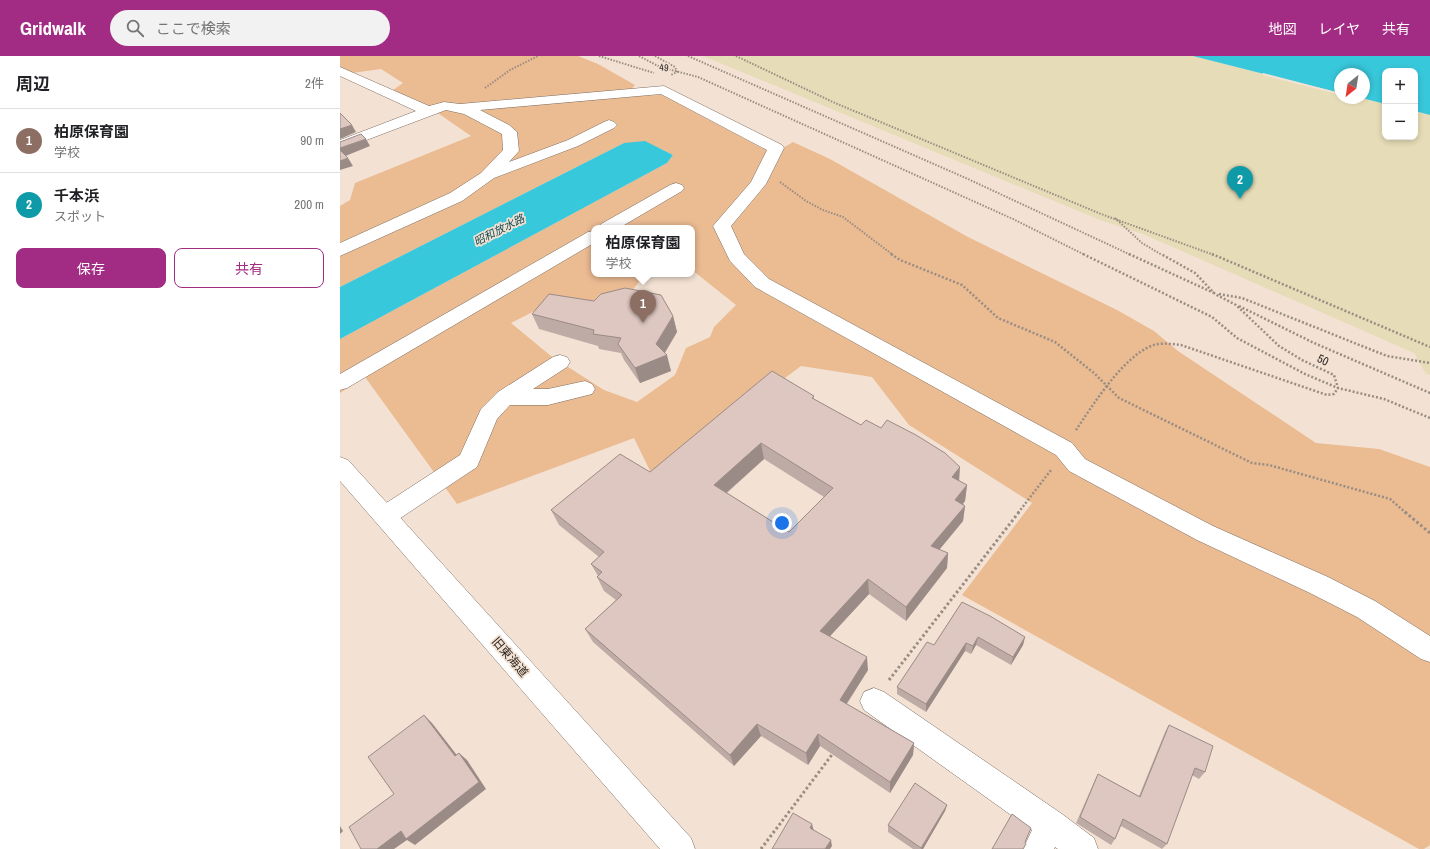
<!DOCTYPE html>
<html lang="ja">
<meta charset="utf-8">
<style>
body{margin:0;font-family:"Archivo Narrow","Noto Sans JP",sans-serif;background:#f2f2f2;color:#202124}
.controls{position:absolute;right:12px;top:12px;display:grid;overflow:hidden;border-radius:8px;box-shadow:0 2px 6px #0003}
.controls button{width:36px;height:36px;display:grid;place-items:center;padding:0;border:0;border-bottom:1px solid #e0e0e0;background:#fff;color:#202124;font:20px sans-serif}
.compass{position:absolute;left:994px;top:12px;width:36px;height:36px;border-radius:50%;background:#fff;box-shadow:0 2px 6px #0003;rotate:210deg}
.you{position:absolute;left:442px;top:467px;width:14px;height:14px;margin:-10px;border:3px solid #fff;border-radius:50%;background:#1a73e8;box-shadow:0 0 0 6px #1a73e833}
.badge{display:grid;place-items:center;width:26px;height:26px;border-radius:50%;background:#a22b83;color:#fff;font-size:13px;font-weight:700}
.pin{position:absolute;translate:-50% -33px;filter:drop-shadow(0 1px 2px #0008)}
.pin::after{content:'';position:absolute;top:21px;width:14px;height:12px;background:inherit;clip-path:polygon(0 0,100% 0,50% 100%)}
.popup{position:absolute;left:251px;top:169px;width:104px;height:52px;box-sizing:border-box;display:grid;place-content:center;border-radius:8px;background:#fff;filter:drop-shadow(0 1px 3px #0005);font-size:13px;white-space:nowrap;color:#757577}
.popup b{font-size:15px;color:#202124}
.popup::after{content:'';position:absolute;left:50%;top:100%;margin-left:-8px;border:8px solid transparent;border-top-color:#fff}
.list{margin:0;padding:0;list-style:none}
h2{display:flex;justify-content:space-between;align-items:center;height:52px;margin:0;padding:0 16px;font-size:17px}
h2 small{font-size:13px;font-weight:400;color:#757577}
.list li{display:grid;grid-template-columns:26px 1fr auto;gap:12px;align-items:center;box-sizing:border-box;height:64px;padding:0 16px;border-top:1px solid #e0e0e0}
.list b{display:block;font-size:15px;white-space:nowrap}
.list p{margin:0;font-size:13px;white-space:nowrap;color:#757577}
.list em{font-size:13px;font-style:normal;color:#757577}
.actions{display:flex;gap:8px;padding:12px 16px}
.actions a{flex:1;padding:9px 0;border:1px solid #a22b83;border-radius:8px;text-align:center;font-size:14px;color:#a22b83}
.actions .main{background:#a22b83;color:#fff}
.icon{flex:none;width:22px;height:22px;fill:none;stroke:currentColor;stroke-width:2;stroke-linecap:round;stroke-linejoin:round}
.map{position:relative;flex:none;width:1090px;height:793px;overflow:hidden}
header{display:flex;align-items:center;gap:24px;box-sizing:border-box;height:56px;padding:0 20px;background:#a22b83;color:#fff}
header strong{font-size:19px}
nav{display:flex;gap:22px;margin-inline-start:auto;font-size:14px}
.search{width:280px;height:36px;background:#f2f2f2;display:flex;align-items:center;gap:10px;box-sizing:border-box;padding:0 14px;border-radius:22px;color:#757577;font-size:15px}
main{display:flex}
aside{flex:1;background:#fff}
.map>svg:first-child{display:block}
.green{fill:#ebbb92;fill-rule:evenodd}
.sand{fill:#e6dcb7}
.water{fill:#38c8db}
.pier{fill:#f3e2d4}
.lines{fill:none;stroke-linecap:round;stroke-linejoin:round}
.minor-casing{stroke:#7c6d61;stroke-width:1}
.major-casing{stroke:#7c6d61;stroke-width:1}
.path-far2{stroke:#998d83;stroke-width:2;stroke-dasharray:1.5 1.5;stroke-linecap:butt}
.path-far1{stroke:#998d83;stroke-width:2.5;stroke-dasharray:2 2;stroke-linecap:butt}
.path{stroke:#998d83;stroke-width:3;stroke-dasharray:2.5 2.5;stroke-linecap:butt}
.minor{fill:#fff;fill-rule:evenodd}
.major{fill:#fff;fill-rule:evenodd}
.wall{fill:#beaba5;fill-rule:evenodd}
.shaded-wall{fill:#9b8b86}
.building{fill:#ddc7c0;stroke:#9b8b86;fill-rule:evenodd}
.labels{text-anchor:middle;stroke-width:3.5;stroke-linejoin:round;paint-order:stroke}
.far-street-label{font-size:10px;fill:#2d2621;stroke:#f3e2d4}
.far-water-label{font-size:11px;font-style:italic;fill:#114d55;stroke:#f3e2d4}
.street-label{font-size:12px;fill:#2d2621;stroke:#f3e2d4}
</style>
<header>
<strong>Gridwalk</strong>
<div class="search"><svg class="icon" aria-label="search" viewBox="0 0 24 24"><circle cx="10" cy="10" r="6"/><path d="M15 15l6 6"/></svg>ここで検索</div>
<nav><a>地図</a><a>レイヤ</a><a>共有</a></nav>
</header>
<main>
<aside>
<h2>周辺<small>2件</small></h2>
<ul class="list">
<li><span class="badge" style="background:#8d6e63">1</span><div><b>柏原保育園</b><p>学校</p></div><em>90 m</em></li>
<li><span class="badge" style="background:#0f9aa8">2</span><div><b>千本浜</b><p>スポット</p></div><em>200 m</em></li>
</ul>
<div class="actions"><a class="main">保存</a><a>共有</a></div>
</aside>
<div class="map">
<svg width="1090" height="793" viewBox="0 0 1090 793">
<rect width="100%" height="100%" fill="#f3e2d4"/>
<path class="green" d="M0,0H238L258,8L295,29L285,40L322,39L428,95L443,92L453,86L490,103L628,181L777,254L814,275L838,295L976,387L1039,393L1090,411V789L1084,793H1079L622,539L692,447L569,369L532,321L461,310L313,421L294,382L117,448L25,321L0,337V283L327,107L333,99L319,92L284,87L0,231V150L10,144L15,127L131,80L89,51L53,34L63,27L41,13L12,17L0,11ZM254,172H352V214L396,249L374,271L370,281L346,292L335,319L297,346L264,334L211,300L171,267L208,248L287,242L303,220L302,218H254Z"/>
<path class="sand" d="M363,0H853L1000,37V42H1022L1045,48V81H1075V55L1090,59V319L1086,318L1074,297L803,178L760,164Z"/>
<path class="water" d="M853,0H1090V59L1075,55V15H1045V48L1022,42H1024V18H1000V37Z
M305,85L333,99L327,107L0,283V231L284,87Z"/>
<path class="pier" d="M923,17L1000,37V39L922,19Z"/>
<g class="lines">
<defs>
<path id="minor" d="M0,11L89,50L104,46L120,48L324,30L442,89L444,92L426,128L391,170L404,198L429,223L732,387L745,403L873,470L988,521L1035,545L1090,580V606L1081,603L1017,561L970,537L857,484L729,415L716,399L415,231L390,205L373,170L411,126L427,94L321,38L140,54L169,69L177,76L179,95L169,106L228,84L264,66L269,64L274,66L277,69L274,72L238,90L154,122L122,145L0,200V187L110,137L141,117L163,94L162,78L124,58L106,54L0,94V84L76,55L0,20Z
M336,127L342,129L344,132L342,135L279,172H258L261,168L330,129Z
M254,175V187L7,332L0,334V318L248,176Z
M220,299L227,301L230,306L227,311L193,333H208L245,325L252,328L255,333L252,338L208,349H170L157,363L137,411L53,467L45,470L37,467L33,460L37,453L120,399L141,353L158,336L213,301Z
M534,632L544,636L722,758L754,782L758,793H718L715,791L714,793H683L692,774L524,654L520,645L524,636Z"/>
<path id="major" d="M0,401L8,404L351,782L355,793H320L0,425Z"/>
</defs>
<use href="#minor" class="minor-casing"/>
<use href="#major" class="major-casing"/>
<path class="path-far2" d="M259,0L314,17
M299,0L320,11L358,21L673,163L745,199
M315,0L335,11L337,16L331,19
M348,0L628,123L791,199
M396,0L495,47L761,158L874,199
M145,32L170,14L198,0
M440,126L466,145L483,154L503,161L553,199
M775,162L802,187L822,199"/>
<path class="path-far1" d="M551,198L560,204L622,229L658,262L715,286L754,317L779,342L912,407L929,409L1050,443L1066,457
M743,198L872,261L897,282L965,318L998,332L1044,343L1090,362
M789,198L874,237
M872,198L1090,291
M879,238L902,242L1047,300L1090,307
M899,250L974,287L1090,337
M736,374C753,349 782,302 811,290C820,286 831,288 841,289L987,339L994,338L998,332L994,319L962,304L939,290L896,249L875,238L855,217L821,198
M678,457L711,414"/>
<path class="path" d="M1065,456L1090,477
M549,624L679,456
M421,793L494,696"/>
<use href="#minor" class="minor"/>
<use href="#major" class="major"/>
</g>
<path class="wall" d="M192,258L333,260L337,276L325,297L331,315L300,327L284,304L281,297L259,293L258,290L199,273Z
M474,340V343L627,429L625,445L623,448L625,450L623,465L599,494L608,497L607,512L566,565L529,538L489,580L528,614L507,648L574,687L573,699L550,737L480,690L468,709L421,680L394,710L253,586L245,573L276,544L264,535L257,521L258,520L251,508L259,501L219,469L211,454L310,416ZM424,403L484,441L449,476L387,437Z
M622,546L685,581L683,589L671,609L636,589L631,598L625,595L586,656L557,638V631L594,589Z
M829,669L865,716L859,723L852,719L827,788L822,793L781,770L775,783L771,789L736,767L755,724L758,718L799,740L825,676Z
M607,749L605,755L583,793H573L548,776V769Z"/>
<path class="shaded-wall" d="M12,69L16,76L0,83V73Z
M26,83L30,90L3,101L0,95V92Z
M8,102L13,110L0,114V105Z
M333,260L337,276L322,301L327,299L331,315L300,327L295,312L316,288Z
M421,387L424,403L378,444L374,429Z
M620,411L619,427L612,421Z
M627,429L625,445L614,459L615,444Z
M625,450L623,465L590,505L591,490Z
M608,497L607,512L566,565V551Z
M528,523L529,538L482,589L480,575Z
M638,581L636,589L631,598L633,590Z
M685,581L683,589L671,609L673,601Z
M626,587L625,595L586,656V648Z
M527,601L528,614L501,656L500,644Z
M84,659L92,667L123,707L115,700Z
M417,668L421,680L394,710L390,699Z
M478,678L480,690L468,709L466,697Z
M574,687L573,699L550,737V726Z
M119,697L127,704L146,733L75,789L67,784L54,793H37Z
M607,749L605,755L583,793H581Z
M472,768L474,775L470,772Z
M0,770L3,775L0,778Z
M491,784L492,790L490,793H485Z"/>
<path class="building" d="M0,57L12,69L0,73Z
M21,78L26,83L0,92V86Z
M0,94L8,102L0,105Z
M285,232L321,239L333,260L316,288L327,299L295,312L278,288L281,282L253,278L254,274L192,258L209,238L254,245L261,238Z
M432,315L474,340L472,342L521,369L526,364L541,372L547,364L576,379L605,397L620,411L612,421L627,429L615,444L625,450L591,490L608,497L566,551L528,523L480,575L527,601L500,644L574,687L550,726L478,678L466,697L417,668L390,699L245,573L282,539L257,521L262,516L251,508L264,496L211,454L280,398L310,416ZM421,387L493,432L449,476L374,429Z
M622,546L650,560L685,581L673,601L638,581L633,590L626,587L586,648L557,631L587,586L594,589Z
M84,659L115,700L119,697L139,726L66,783L61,775L37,793H21L9,771L54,738L28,701Z
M829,669L873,690L865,716L855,712L827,788L783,763L775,783L740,761L758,718L800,741Z
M575,727L607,749L581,792L548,769Z
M453,757L472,768L470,772L491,784L485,793H432Z
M672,758L691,772L685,786L686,788L683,793H652Z"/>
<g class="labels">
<g class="far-street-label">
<text transform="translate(324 11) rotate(5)" y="4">49</text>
</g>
<g class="far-water-label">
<text transform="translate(159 174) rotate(-27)" y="4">昭和放水路</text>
</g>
<g class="street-label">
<text transform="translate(983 304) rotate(25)" y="4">50</text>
<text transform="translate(170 601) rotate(49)" y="4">旧東海道</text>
</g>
</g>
</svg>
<div class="controls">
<button>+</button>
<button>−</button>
</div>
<svg class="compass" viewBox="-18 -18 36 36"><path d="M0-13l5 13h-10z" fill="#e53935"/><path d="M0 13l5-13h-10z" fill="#757577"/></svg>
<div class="you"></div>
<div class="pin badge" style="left:303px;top:267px;background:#8d6e63">1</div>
<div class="popup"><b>柏原保育園</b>学校</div>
<div class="pin badge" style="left:900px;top:143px;background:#0f9aa8">2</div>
</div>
</main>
